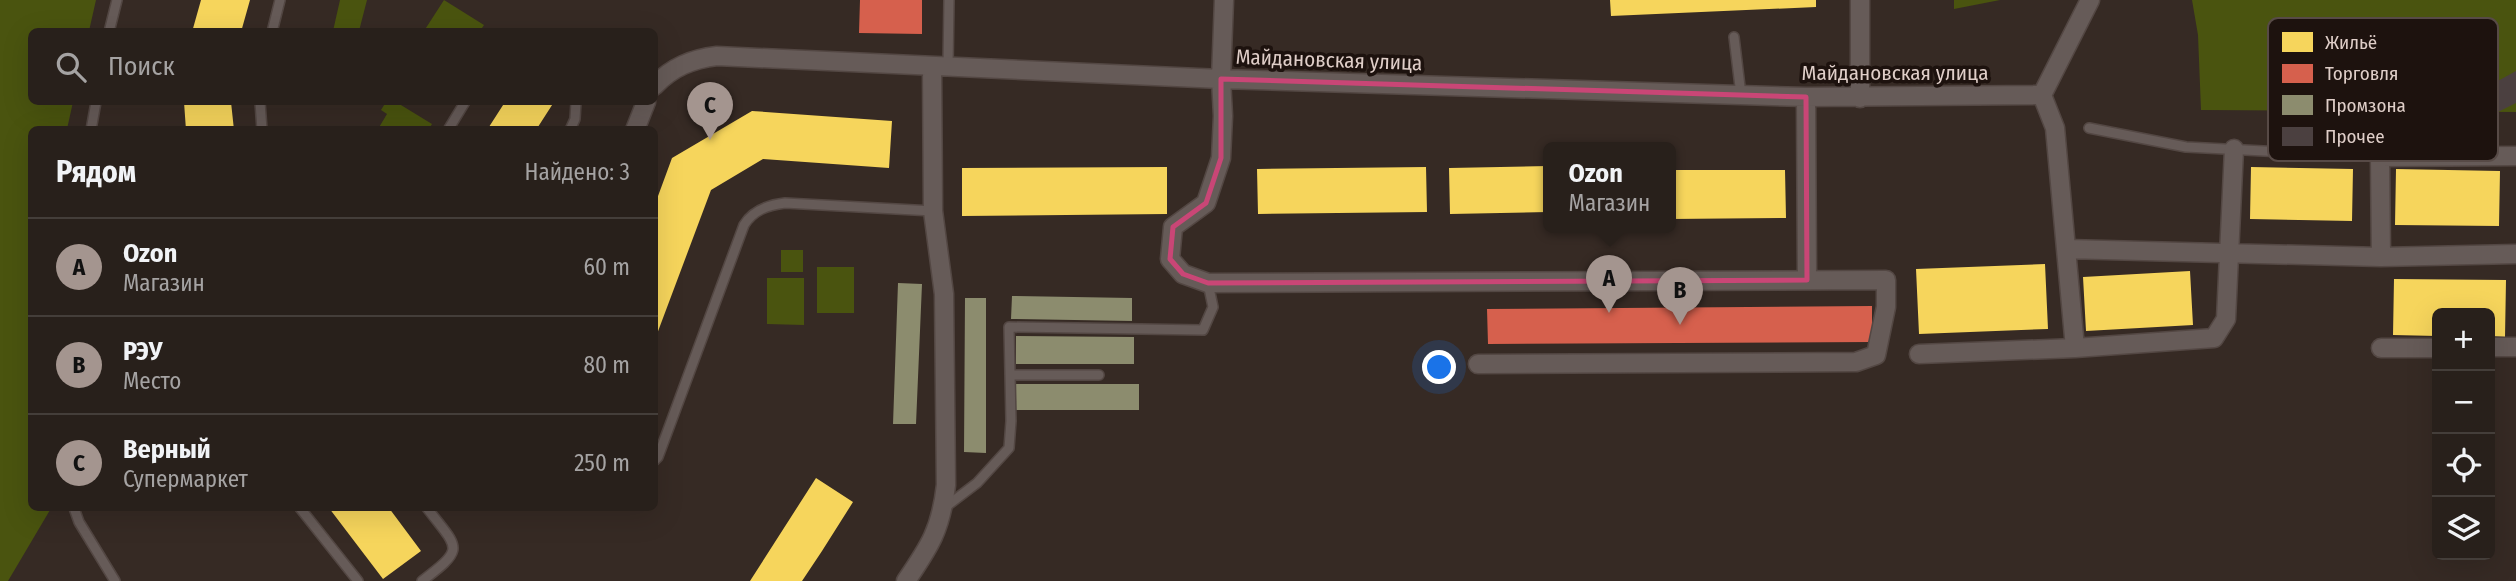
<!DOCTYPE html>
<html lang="ru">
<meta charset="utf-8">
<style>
body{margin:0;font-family:"Fira Sans Condensed",sans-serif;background:#302824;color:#f1f3f6}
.controls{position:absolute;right:21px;bottom:21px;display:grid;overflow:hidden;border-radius:10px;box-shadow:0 7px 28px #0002}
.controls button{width:63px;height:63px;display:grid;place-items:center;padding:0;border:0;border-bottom:2px solid #443e3a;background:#28201b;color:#f1f3f6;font:35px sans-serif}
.you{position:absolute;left:1440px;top:368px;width:24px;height:24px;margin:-18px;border:5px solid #fff;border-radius:50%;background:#1a73e8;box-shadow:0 0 0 10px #1a73e833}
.badge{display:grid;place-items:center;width:46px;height:46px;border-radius:50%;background:#a4958f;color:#111;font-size:23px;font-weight:700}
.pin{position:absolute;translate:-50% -58px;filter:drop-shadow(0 2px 4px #0008)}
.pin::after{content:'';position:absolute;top:37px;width:24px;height:21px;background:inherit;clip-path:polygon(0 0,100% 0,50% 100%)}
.popup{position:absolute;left:1543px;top:142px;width:133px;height:91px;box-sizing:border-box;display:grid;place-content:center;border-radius:10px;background:#28201b;filter:drop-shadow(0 2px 5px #0005);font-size:23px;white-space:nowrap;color:#a5a3a3}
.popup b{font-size:26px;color:#f1f3f6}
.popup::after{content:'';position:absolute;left:50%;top:100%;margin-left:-14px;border:14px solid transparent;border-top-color:#28201b}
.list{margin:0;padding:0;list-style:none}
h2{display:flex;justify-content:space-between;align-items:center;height:91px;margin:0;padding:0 28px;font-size:30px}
h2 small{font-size:23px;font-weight:400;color:#a5a3a3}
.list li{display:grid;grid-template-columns:46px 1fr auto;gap:21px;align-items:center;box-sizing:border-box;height:98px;padding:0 28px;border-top:2px solid #443e3a}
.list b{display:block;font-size:26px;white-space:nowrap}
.list p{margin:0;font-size:23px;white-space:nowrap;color:#a5a3a3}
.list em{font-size:23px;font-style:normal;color:#a5a3a3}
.icon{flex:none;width:38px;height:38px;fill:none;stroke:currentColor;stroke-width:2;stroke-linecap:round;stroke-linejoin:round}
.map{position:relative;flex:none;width:2516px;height:581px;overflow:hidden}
.search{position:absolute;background:#28201b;box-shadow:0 7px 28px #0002;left:28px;top:28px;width:630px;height:77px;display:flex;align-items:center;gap:18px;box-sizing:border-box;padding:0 24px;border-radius:10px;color:#a5a3a3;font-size:26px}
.panel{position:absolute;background:#28201b;box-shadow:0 7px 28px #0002;left:28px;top:126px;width:630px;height:385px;border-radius:10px}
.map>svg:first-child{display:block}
.green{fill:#4a540f}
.homes{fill:#f6d55c}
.shops{fill:#d6604d}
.industry{fill:#8c8c6e}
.building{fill:#4b4040}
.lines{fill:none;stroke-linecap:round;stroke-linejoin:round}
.service-casing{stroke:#534743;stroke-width:12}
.minor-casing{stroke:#534743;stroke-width:21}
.service{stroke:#665b58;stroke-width:9}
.minor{stroke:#665b58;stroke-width:18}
.marked{fill:none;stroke:#c94676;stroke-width:5;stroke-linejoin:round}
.labels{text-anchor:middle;stroke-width:7;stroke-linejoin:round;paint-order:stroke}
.street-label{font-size:21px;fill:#dfcec8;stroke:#1d120e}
.key{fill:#1d120e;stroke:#574a46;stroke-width:2}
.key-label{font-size:19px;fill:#dfcec8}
</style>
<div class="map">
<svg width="2516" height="581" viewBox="0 0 2516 581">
<rect width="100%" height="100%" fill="#362a24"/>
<path class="green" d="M0,0H96L89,31L32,32V102H73L67,129L32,130V508H50V510L8,581H0Z
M340,0H367L359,31H333Z
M444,0L484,25L480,31H424Z
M1954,0H2000L1954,9Z
M2192,0H2516V112L2201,110L2198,35Z
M386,102H396L432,124L429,129H378L387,114L381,110Z
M781,250H803V272H781Z
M817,267H854V313H817Z
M767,278H804V325L767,324Z"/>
<path class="homes" d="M201,0H250L241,32H192Z
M1610,0H1816V7L1611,16Z
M184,102H231L234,130H186Z
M505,102H554L536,130H487Z
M752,111L892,121L889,168L763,159L711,190L654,342V207L672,158Z
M2303,115H2323V142H2303Z
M1548,166V212L1450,214L1449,168Z
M1167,167V214L962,216V168Z
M1426,167L1427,212L1258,214L1257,169Z
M2251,167L2353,169L2352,221L2250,219Z
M2396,169L2500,171L2499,226L2395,225Z
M1670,170H1785L1786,218L1670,219Z
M2045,264L2048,329L1919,334L1916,269Z
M2190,271L2193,325L2086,331L2083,277Z
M2394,279L2506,280L2505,337L2490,336V313H2437V336L2393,335Z
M816,478L853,502L822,551L802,581H750Z
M329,508H389L421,551L383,579Z"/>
<path class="shops" d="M860,0H922V34L859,33Z
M1872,306V342L1488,344L1487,309Z"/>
<path class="industry" d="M898,283L922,284L916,424H893Z
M1012,296L1132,298V321L1011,319Z
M965,298H986V453L964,452Z
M1016,336L1134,337V364H1016Z
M1014,384H1139V410H1014Z"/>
<path class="building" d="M2516,71V103L2498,112L2485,88Z"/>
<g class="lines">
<defs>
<path id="service" d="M109,32L117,0
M272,32L280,0
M1734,37L1741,95
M948,66L949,0
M260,102L262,130
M2089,128L2186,147L2301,153
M91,130L96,102
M448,130L465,102
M570,130L575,119L576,102
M1010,375H1099
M654,461L658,457L744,225C753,210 768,205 785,203L933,211
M74,508L79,522L115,581
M300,508L358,581
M944,508L977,483L1009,448L1011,421L1009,327L1203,330L1213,307L1208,283
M422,581C467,547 458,549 427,508"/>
<path id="minor" d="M1224,0L1221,79L1223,116L1221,158L1206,203L1173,227L1170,259L1183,274L1208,283L1886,280V307L1876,355L1856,362L1478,364
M654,86C672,67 692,59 717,56L1221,79L1806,97L2042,95
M2042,95L2055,128L2066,249L2381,257L2516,254
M2042,95L2090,0
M1806,97L1807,280
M1860,98V0
M635,130L646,102
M2066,249L2075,348
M2381,257L2380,157L2516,156
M2490,347H2516
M2381,348H2437
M1919,354L2075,348L2214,338L2226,319L2234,149
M906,581C930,546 941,529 946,485L944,294L933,211L932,66"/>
</defs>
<use href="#service" class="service-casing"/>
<use href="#minor" class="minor-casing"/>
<use href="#service" class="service"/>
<use href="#minor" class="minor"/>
</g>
<path class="marked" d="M1221,79L1806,97L1807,280L1208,283L1183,274L1170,259L1173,227L1206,203L1221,158Z"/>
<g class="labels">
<g class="street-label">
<text transform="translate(1329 60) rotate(2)" y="7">Майдановская улица</text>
<text x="1895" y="80">Майдановская улица</text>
</g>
</g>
<rect x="2268" y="18" width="230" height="143" rx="10" class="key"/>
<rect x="2282" y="32" width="31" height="20" fill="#f6d55c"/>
<rect x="2282" y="64" width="31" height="19" fill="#d6604d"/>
<rect x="2282" y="95" width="31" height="20" fill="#8c8c6e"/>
<rect x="2282" y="127" width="31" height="19" fill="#4b4040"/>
<g class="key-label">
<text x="2325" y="49">Жильё</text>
<text x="2325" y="80">Торговля</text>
<text x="2325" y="112">Промзона</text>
<text x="2325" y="143">Прочее</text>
</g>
</svg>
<div class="controls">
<button>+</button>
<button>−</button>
<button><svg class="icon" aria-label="locate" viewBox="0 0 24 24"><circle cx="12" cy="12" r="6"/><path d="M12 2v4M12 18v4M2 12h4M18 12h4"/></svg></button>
<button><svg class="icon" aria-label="layers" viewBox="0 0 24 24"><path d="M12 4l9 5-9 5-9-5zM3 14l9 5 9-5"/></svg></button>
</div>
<div class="you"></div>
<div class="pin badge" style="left:1609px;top:313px">A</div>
<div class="popup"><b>Ozon</b>Магазин</div>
<div class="pin badge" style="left:1680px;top:325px">B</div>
<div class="pin badge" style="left:710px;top:140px">C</div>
<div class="search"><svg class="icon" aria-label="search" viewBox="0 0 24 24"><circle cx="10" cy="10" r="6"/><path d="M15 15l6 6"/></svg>Поиск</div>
<section class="panel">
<h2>Рядом<small>Найдено: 3</small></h2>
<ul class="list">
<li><span class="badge">A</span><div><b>Ozon</b><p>Магазин</p></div><em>60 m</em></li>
<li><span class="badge">B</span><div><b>РЭУ</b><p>Место</p></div><em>80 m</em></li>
<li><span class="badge">C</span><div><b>Верный</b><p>Супермаркет</p></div><em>250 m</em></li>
</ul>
</section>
</div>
